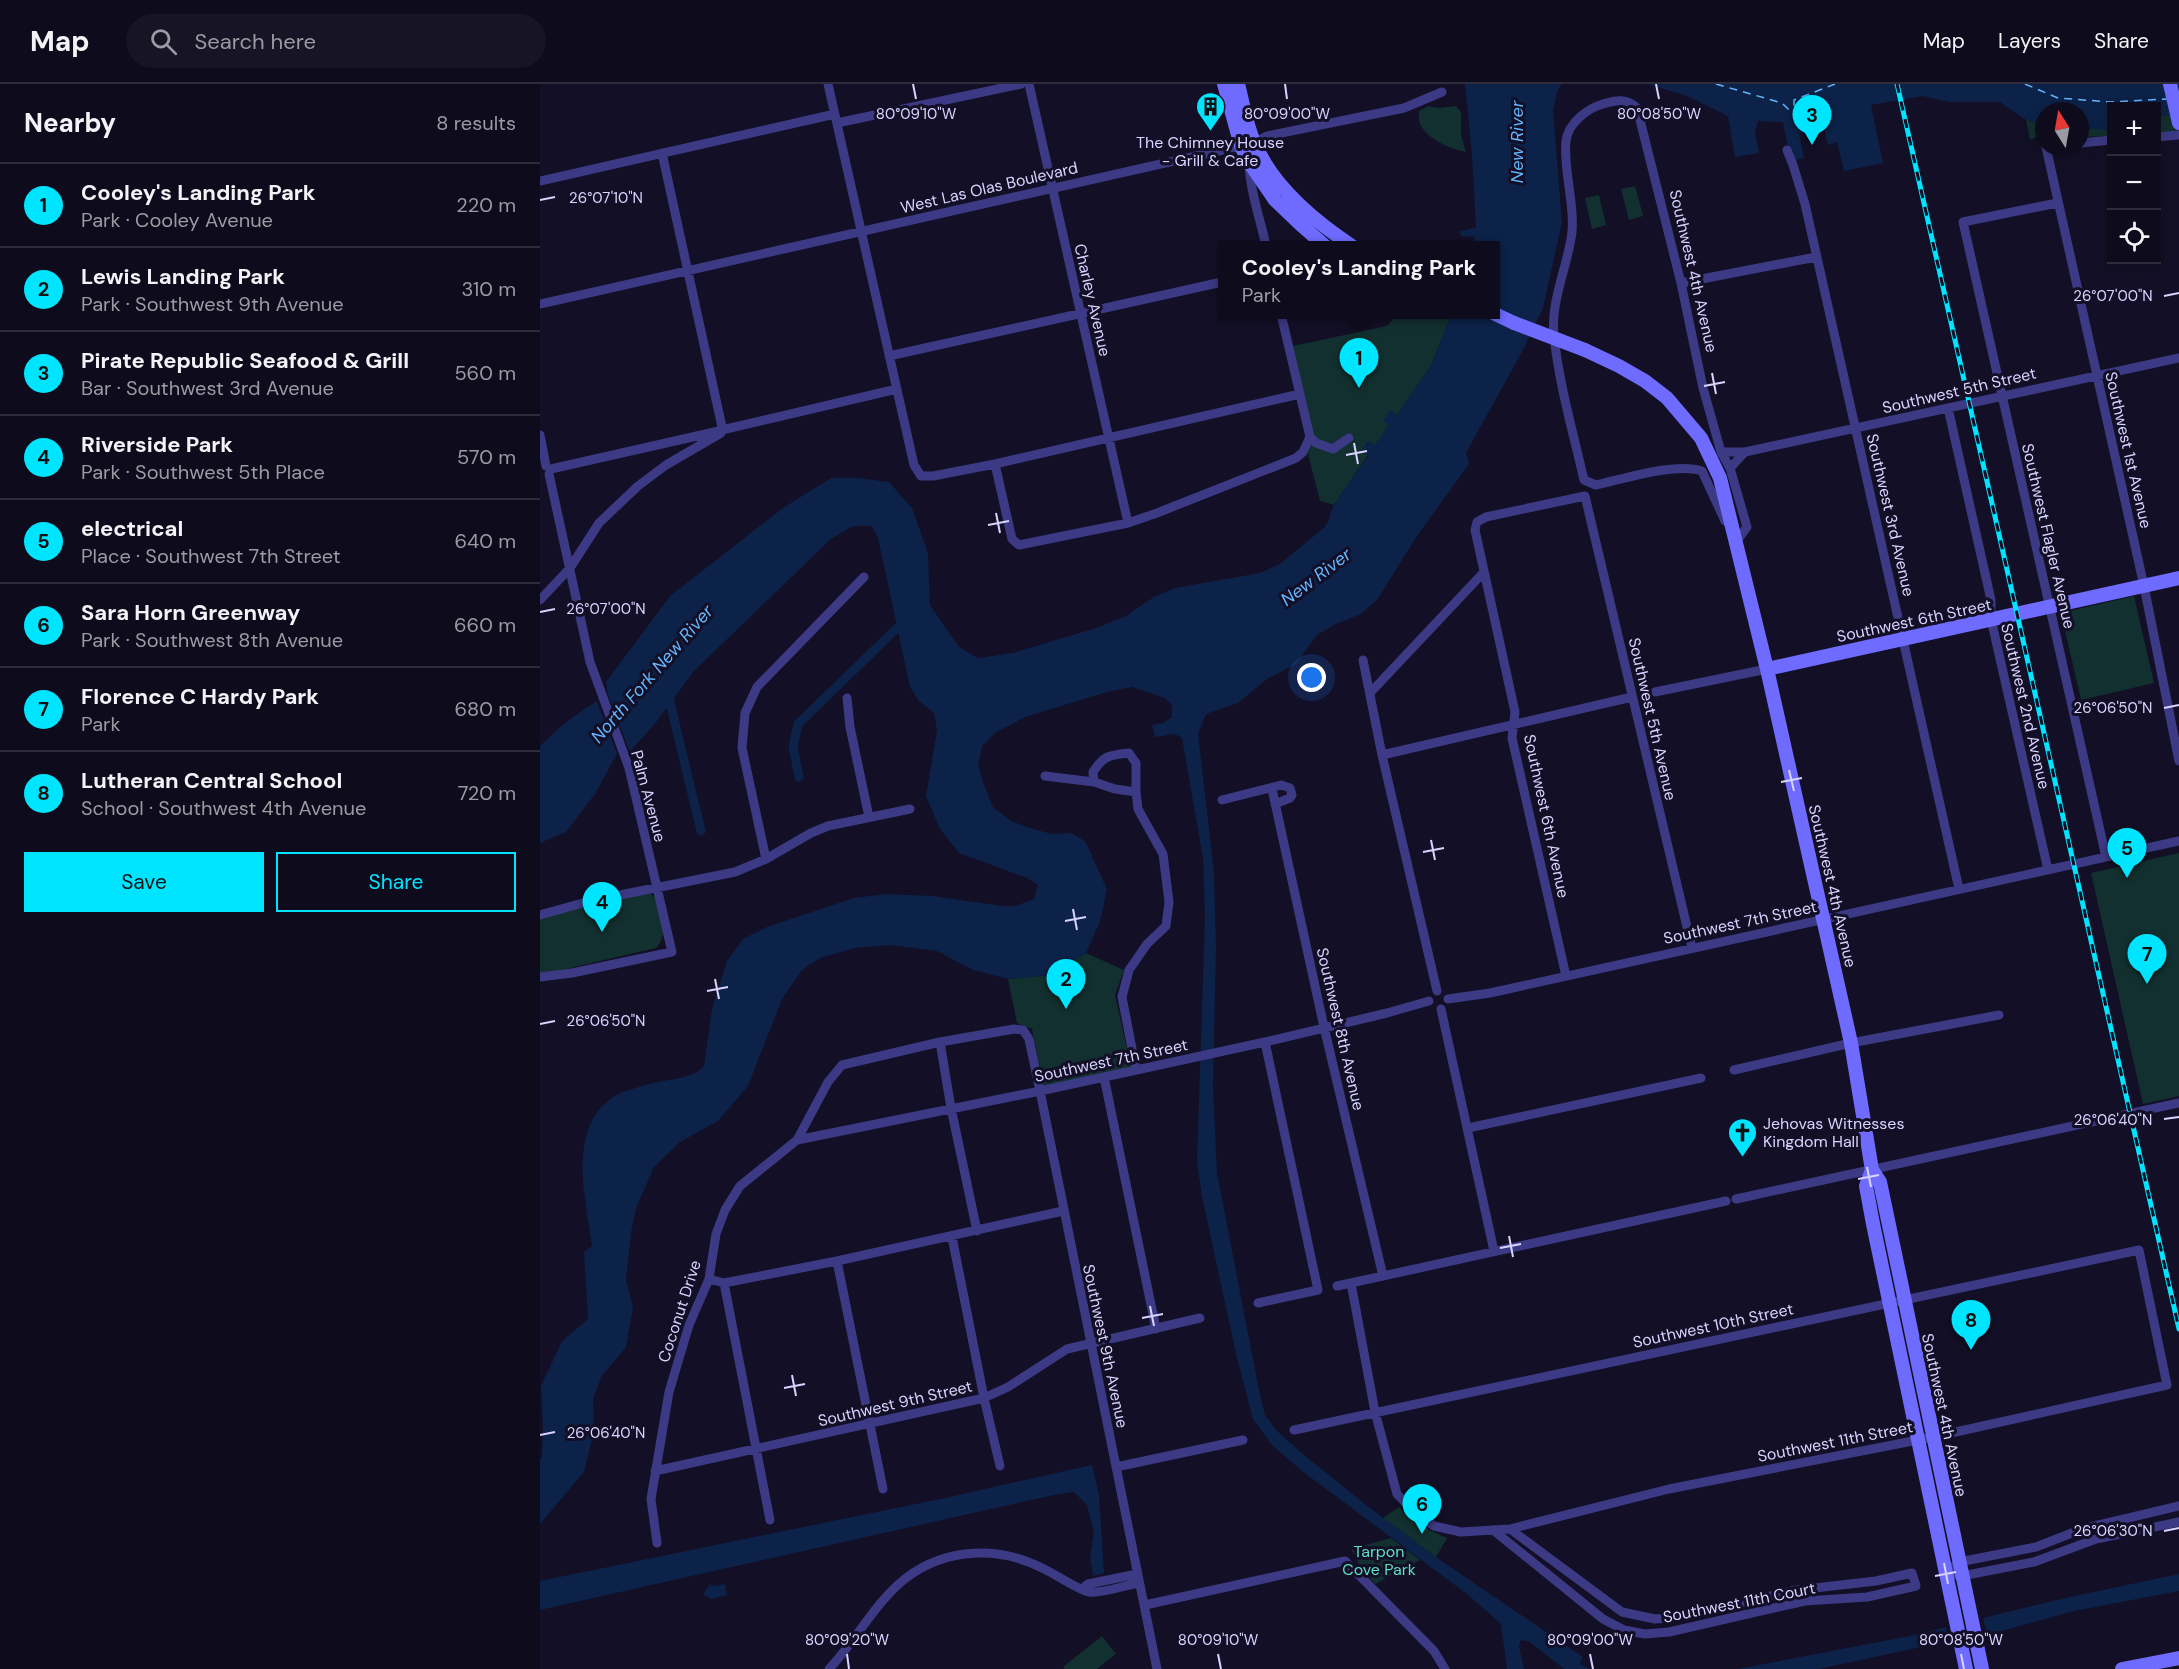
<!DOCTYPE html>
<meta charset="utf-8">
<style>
body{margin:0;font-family:"DM Sans",sans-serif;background:#171425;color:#f1f3f6}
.controls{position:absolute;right:18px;top:18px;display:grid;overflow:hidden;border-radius:0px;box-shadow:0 3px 15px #0003}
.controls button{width:54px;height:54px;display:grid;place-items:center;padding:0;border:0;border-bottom:2px solid #2e2b3b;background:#0e0b1c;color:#f1f3f6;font:30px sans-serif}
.compass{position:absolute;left:1495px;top:18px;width:54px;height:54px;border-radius:50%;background:#0e0b1c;box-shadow:0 3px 15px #0003;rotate:349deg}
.you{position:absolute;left:772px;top:594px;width:21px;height:21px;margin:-15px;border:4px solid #fff;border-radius:50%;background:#1a73e8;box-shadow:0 0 0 9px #1a73e833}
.badge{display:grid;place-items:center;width:39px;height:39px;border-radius:50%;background:#00e5ff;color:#111;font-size:20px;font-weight:700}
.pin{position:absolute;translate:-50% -50px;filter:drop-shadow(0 2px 3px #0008)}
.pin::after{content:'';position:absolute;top:32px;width:21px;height:18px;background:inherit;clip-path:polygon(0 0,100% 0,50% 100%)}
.popup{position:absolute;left:678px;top:157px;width:282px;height:78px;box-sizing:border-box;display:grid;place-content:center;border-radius:0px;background:#0e0b1c;filter:drop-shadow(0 2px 4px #0005);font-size:20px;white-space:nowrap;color:#9b9ba3}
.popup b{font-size:22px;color:#f1f3f6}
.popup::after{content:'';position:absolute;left:50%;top:100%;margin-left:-12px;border:12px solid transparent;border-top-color:#0e0b1c}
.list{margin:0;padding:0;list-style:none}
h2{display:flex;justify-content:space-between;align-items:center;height:78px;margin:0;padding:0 24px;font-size:26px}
h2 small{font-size:20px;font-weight:400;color:#9b9ba3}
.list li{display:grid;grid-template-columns:39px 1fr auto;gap:18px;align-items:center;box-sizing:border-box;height:84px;padding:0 24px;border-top:2px solid #2e2b3b}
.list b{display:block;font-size:22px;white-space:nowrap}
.list p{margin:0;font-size:20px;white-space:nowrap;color:#9b9ba3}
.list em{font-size:20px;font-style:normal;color:#9b9ba3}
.actions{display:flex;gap:12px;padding:18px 24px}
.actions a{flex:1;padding:14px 0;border:2px solid #00e5ff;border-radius:0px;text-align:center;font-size:21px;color:#00e5ff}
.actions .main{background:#00e5ff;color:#111}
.icon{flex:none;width:33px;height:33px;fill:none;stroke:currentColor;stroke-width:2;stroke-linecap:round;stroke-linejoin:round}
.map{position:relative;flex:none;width:1639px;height:1585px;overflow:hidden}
header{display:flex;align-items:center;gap:36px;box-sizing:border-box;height:84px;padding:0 30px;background:#0e0b1c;border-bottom:2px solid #2e2b3b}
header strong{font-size:28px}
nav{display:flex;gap:33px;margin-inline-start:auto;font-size:21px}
.search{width:420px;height:54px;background:#171425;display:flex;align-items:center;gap:15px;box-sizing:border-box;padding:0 21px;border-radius:33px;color:#9b9ba3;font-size:22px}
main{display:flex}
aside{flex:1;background:#0e0b1c}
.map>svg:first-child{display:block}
.green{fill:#12302f}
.water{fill:#0c2248}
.pier{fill:#130f26}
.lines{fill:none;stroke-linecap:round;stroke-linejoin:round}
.canal{stroke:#0c2248;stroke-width:9}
.ferry{stroke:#62b6ff;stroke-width:1.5;stroke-dasharray:8 6;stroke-linecap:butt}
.street{stroke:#3d3a85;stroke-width:9}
.secondary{stroke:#6f6bff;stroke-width:14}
.rail-casing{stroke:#00e5ff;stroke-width:5}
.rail{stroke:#130f26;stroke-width:3;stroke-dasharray:9;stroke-linecap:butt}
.secondary-bridge{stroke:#6f6bff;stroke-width:14}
.ticks{fill:none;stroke:#d9d4ff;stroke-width:2}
.labels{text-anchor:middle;stroke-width:6;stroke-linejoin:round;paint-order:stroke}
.poi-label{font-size:16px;fill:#d9d4ff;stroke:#130f26}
.street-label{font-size:16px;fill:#d9d4ff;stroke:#130f26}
.park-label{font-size:16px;fill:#5fe0c0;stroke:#130f26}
.water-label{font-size:18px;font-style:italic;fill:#62b6ff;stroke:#130f26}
.ticks-label{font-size:15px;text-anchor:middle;fill:#d9d4ff;stroke:#130f26;stroke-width:6;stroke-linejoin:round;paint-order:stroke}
</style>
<header>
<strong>Map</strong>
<div class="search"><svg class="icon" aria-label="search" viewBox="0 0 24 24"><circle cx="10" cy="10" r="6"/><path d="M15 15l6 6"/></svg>Search here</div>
<nav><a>Map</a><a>Layers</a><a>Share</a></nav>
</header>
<main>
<aside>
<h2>Nearby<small>8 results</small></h2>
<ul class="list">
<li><span class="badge">1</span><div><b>Cooley's Landing Park</b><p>Park · Cooley Avenue</p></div><em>220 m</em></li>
<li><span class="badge">2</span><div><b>Lewis Landing Park</b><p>Park · Southwest 9th Avenue</p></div><em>310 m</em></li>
<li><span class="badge">3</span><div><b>Pirate Republic Seafood &amp; Grill</b><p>Bar · Southwest 3rd Avenue</p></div><em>560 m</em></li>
<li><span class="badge">4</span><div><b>Riverside Park</b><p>Park · Southwest 5th Place</p></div><em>570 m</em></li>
<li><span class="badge">5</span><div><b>electrical</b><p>Place · Southwest 7th Street</p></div><em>640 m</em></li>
<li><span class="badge">6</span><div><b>Sara Horn Greenway</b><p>Park · Southwest 8th Avenue</p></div><em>660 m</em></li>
<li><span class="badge">7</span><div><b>Florence C Hardy Park</b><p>Park</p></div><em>680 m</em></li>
<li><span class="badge">8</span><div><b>Lutheran Central School</b><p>School · Southwest 4th Avenue</p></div><em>720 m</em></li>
</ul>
<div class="actions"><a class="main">Save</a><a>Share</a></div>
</aside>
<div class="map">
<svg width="1639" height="1585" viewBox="0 0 1639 1585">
<rect width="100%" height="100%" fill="#130f26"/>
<path class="green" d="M888,22L898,24L916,22L921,28V51L926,68C911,65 889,56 881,42C878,37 879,32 879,27Z
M1636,29H1639V47L1617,49V41L1621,32Z
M1486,36L1504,41V49L1490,56Z
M1540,44L1571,45V52L1540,53Z
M1095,102L1103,132L1089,136L1081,105Z
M1059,111L1066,141L1052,145L1045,114Z
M857,231H911L891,282L857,331L850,327L844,336L849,341L835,362L827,358L822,367L828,371L794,421L780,417L768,370L773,357L753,262L847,242Z
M1594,512L1614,599L1541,616L1521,529Z
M1639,769V1012L1603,1020L1551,789Z
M102,808L111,810L117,815C120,831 129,851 116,864L0,891V832Z
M546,869L584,886L575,911L591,983L504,1002L492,945L477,939L468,895L510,891Z
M859,1423L876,1440L907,1454L896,1473L843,1434Z
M851,1454L880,1476L835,1500L822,1485L811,1465Z
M562,1552L576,1570L557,1585H525L523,1583Z"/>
<path class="water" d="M925,0H1022L1017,8L1013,26L1022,138L1003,224L982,268L926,369L929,380L877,452L837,516L821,530L794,541L777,551L756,580L727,595L698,619L666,630L658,650L674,788L676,864L673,1002L677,1089L719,1306L725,1331L737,1347L764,1371L826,1421L903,1478L1043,1573L1040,1580L1050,1585H1024L990,1558L981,1556L979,1562L984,1585H967L961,1540L927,1510L762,1387L732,1361L713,1335L697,1274L662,1113L657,1078L665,832L663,774L642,654L635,650L615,653L612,641L623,639L632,633V621L625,614L592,603L567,608L485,633L455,649L442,662L438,681L443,698L453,723L471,737L493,745L512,750L531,749L545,757L567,805L560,838L546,869L510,891L469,895L433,886L397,867L350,861L315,864L280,874L262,886L242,915L208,1002L178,1037L140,1058L114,1083L96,1124L91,1149L86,1195L93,1224L86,1263L61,1293L53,1315L54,1347L44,1388L0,1440V1375L2,1373L3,1343L1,1302L22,1257L48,1235L44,1168L52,1162C46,1116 26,1045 73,1013C82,1007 105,1001 117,998C132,995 154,994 164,982L172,925L187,877L203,855L227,843L314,814L345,810L392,812L462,822H475L494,815L498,801L487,794L419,769L400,745L386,712L397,646L394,629L379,617L370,603L338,454L332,442H313L291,455L154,587L114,641L92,665L94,668L92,670L89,665L77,670L55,710L26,748L0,759V662C19,643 43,623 68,612L66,598L130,512L243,424L291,394H318L349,398L372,424L388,469L390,521L419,563L438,574L473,569L556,544L586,532L614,513L635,504L720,489L740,480L786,442L794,421L828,372L822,367L828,357L835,361L849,341L843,336L850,326L857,331L891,282L911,231L956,230V162L933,161L935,153L921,152L920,147L936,144L932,71Z
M1108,0H1639V29L1621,32L1617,41L1616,22H1572L1571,46L1540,44V27H1504V41L1486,36L1460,18H1409L1383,12L1331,21L1343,79L1304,87L1297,58L1288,61L1284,44L1259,50L1264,74L1251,77L1243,38L1218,37L1215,48L1219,69L1195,73L1188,32L1147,12Z
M552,1381L559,1411L564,1489L553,1492L550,1473L554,1448L547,1421L534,1408L518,1410L0,1526V1497L405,1414Z
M1639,1490V1507L1534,1527L1447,1551L1443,1534L1525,1514Z
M170,1500L174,1502L185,1500L187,1511L171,1515L163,1510Z
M1406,1543L1409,1557L1279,1585H1198L1370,1552Z"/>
<path class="pier" d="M68,611L89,666L77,670L56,615Z"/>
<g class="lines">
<path class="canal" d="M128,610L161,747
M259,693L253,662L258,640L356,545"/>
<path class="ferry" d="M1176,0L1242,19L1258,35
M1485,0L1518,14L1570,18L1628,15
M1258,35L1254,26V16L1295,0"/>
<path class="street" d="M288,0L374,381L381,392H393L455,380L760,310
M489,0L588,439
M297,39L481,0
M1616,53L1639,51
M1540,59L1572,56
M1506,63L1604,502L1639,677
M1247,66L1253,81L1265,120L1419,805
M122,69L182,343
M709,79C710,107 720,134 726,162
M0,97L295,30
M1517,119L1423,138L1566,773
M1141,199L1276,173
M0,220L714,59L727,52L864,24L902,8
M741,230L770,353L776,359L793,365L809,354
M349,272L682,198
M1408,324L1451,516V535L1508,786
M186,345L357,305
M0,351L6,382
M1181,368H1205L1639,274
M455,380L472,455L479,461L588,439L617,429L756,374L763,368L770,353
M1190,384L1205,368
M11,385L179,347
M1189,439L1185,437L1162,387C1135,378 1084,395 1056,401L1044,396C1033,348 1019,300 1014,252C1010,217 1028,182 1032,148C1035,119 1023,86 1026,57C1028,39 1048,24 1063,20C1076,16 1087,14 1097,24L1141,199L1163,304L1181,368L1190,384L1207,443L1196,458
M0,516L30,484L59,439L98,402L126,381L181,349
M823,576L842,671L897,907
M1115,608L1227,585
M830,609L944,488
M307,614L310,643L329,733
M589,669L596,679V708L575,705L554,698L553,688C564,671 570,671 589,669Z
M842,671L1092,613
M505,692L554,698
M732,705L784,943L843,1192
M682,716L741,701L750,704L752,711L750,714L735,720
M226,775L202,664L205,629L217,603L324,493
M0,831L50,817L195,788L226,775L271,749L288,742L370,725
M1026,892L972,654L975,628L935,446L937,438L946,433L1045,412L1152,864
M0,893L32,889L132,868L89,684L50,578L9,390
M908,915L950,909L1639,757
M901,925L954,1167
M400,958L411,1024L437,1147
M596,985L582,913L589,886L607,860L626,842L629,818L623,770L598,725L596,708
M1194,986L1311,959L1459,931
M564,993L616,1245
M928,1044L1161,994
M257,1056L500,1007L725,958L847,929L889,917
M1196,1115L1639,1019
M412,1153L444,1314L460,1382
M297,1177L343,1405
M169,1195L184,1199L297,1177L523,1127
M184,1199L230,1436
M797,1202L1186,1117
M718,1219L778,1206L725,958
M754,1346C1035,1286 1317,1226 1599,1166L1627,1301L1393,1353L1129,1405L970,1445L921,1448L894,1442L874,1428L857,1410L835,1328L811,1199
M576,1383L703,1356
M115,1387L444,1314L468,1303L527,1265L660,1234
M953,1446L1063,1535L1084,1546L1105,1550L1129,1548L1265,1517L1327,1513L1376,1502L1372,1489L1336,1497L1257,1506L1131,1534L1115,1535L1082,1528L970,1445
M117,1459L111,1415L129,1308L149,1241L169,1195L176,1150L185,1126L200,1102L257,1056L288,998L302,981L400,958L474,945L483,946L489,955L500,1007L617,1585
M1405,1489L1419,1478L1496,1463L1542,1445L1639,1422
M1405,1489L1422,1492L1494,1478L1556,1455L1639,1438
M542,1505L548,1500L597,1490
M605,1521L805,1477L894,1567L905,1585
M289,1585C316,1557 335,1518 366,1494C407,1463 460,1462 504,1485C515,1490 540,1507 549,1508C561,1510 586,1501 599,1499"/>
<path class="secondary" d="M684,0L701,62L709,78L735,116L759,139L785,162
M698,0C703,19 706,40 714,58C732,102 773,136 812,162
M1630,0L1639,39
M955,230L974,239
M1045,266L1079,282L1105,297L1127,314L1161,354L1180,394L1227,585L1311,959L1332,1086L1340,1098L1442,1585
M1227,585L1639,494
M1332,1086L1326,1102L1333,1140L1426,1585
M1582,1585L1639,1574"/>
<defs>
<path id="rail" d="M1357,0L1639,1245"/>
</defs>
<use href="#rail" class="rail-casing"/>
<use href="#rail" class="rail"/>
<path class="secondary-bridge" d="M974,239L1045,266"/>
</g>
<path class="ticks" d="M373,0L376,15M745,0L747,15M1116,0L1119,15M0,116L15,113M1624,212L1639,209M1172,289L1176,310M1164,302L1185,298M814,359L818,380M806,371L827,367M456,429L460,449M448,441L469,437M0,528L15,525M1624,624L1639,621M1249,686L1254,707M1241,698L1262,694M891,756L895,776M883,768L904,764M533,825L537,846M525,837L546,833M175,895L179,915M167,907L188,903M0,940L15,937M1624,1035L1639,1033M1327,1083L1331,1103M1318,1095L1339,1091M969,1152L973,1173M960,1164L981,1160M610,1222L614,1242M602,1234L623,1230M252,1291L256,1312M244,1304L265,1300M0,1351L15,1348M1624,1447L1639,1444M1404,1479L1408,1500M1395,1492L1416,1488M307,1570L309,1585M678,1570L681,1585M1050,1570L1053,1585M1421,1570L1424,1585"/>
<defs>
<symbol id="building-pin" viewBox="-11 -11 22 30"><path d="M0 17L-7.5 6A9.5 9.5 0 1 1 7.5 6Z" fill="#00e5ff" stroke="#130f26"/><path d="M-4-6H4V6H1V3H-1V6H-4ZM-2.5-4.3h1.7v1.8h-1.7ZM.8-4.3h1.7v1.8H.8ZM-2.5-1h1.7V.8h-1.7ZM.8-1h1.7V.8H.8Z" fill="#111"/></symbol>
<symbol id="church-pin" viewBox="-11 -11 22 30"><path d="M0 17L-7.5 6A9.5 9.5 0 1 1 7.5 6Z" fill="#00e5ff" stroke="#130f26"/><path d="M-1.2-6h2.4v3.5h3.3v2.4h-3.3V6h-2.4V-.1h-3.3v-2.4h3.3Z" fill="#111"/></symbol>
</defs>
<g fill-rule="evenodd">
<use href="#building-pin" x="654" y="6" width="33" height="45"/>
<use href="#church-pin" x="1186" y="1032" width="33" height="45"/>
</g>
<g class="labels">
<g class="poi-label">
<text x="670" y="64">The Chimney House<tspan x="670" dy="18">- Grill &amp; Cafe</tspan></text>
<text x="1223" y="1045" text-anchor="start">Jehovas Witnesses<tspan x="1223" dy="18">Kingdom Hall</tspan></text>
</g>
<g class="street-label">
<text transform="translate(449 103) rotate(-13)" y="6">West Las Olas Boulevard</text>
<text transform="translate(1154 187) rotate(77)" y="6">Southwest 4th Avenue</text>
<text transform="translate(553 216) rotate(77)" y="6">Charley Avenue</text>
<text transform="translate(1419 306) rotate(-13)" y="6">Southwest 5th Street</text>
<text transform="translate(1589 366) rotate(77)" y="6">Southwest 1st Avenue</text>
<text transform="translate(1351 431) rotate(77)" y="6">Southwest 3rd Avenue</text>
<text transform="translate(1509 452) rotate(77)" y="6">Southwest Flagler Avenue</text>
<text transform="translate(1374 536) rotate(-12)" y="6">Southwest 6th Street</text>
<text transform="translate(1486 622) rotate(77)" y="6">Southwest 2nd Avenue</text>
<text transform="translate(1113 635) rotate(77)" y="6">Southwest 5th Avenue</text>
<text transform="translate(109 712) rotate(75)" y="6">Palm Avenue</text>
<text transform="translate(1007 732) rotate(78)" y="6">Southwest 6th Avenue</text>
<text transform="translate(1293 802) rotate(77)" y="6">Southwest 4th Avenue</text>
<text transform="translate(1200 838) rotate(-12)" y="6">Southwest 7th Street</text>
<text transform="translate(801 945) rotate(77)" y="6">Southwest 8th Avenue</text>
<text transform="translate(571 976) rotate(-12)" y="6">Southwest 7th Street</text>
<text transform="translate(139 1227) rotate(-72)" y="6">Coconut Drive</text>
<text transform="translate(1173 1241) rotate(-12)" y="6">Southwest 10th Street</text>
<text transform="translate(566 1262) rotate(78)" y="6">Southwest 9th Avenue</text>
<text transform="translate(355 1319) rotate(-13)" y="6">Southwest 9th Street</text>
<text transform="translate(1405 1331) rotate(78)" y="6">Southwest 4th Avenue</text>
<text transform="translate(1295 1357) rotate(-11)" y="6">Southwest 11th Street</text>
<text transform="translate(1199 1518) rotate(-11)" y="6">Southwest 11th Court</text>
</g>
<g class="park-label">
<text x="839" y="1473">Tarpon<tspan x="839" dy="18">Cove Park</tspan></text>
</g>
<g class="water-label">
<text transform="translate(977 58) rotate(-90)" y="6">New River</text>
<text transform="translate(776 493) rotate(-37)" y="6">New River</text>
<text transform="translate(112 590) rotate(-49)" y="6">North Fork New River</text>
</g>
</g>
<g class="ticks-label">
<text x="376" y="35">80°09'10"W</text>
<text x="747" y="35">80°09'00"W</text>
<text x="1119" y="35">80°08'50"W</text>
<text x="66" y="119">26°07'10"N</text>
<text x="1573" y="217">26°07'00"N</text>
<text x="66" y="530">26°07'00"N</text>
<text x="1573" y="629">26°06'50"N</text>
<text x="66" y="942">26°06'50"N</text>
<text x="1573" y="1041">26°06'40"N</text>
<text x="66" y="1354">26°06'40"N</text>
<text x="1573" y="1452">26°06'30"N</text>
<text x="307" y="1561">80°09'20"W</text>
<text x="678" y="1561">80°09'10"W</text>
<text x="1050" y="1561">80°09'00"W</text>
<text x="1421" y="1561">80°08'50"W</text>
</g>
</svg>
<div class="controls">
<button>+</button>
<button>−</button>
<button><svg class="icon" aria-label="locate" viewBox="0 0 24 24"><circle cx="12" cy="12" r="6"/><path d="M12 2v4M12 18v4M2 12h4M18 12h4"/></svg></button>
</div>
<svg class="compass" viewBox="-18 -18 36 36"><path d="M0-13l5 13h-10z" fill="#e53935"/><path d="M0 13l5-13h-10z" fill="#9b9ba3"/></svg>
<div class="you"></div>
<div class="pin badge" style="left:819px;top:304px">1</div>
<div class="popup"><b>Cooley's Landing Park</b>Park</div>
<div class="pin badge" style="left:526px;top:925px">2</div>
<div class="pin badge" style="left:1272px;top:61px">3</div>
<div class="pin badge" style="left:62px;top:848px">4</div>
<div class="pin badge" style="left:1587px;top:794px">5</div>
<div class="pin badge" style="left:882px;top:1450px">6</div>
<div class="pin badge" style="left:1607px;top:900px">7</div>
<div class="pin badge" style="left:1431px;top:1266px">8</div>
</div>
</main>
